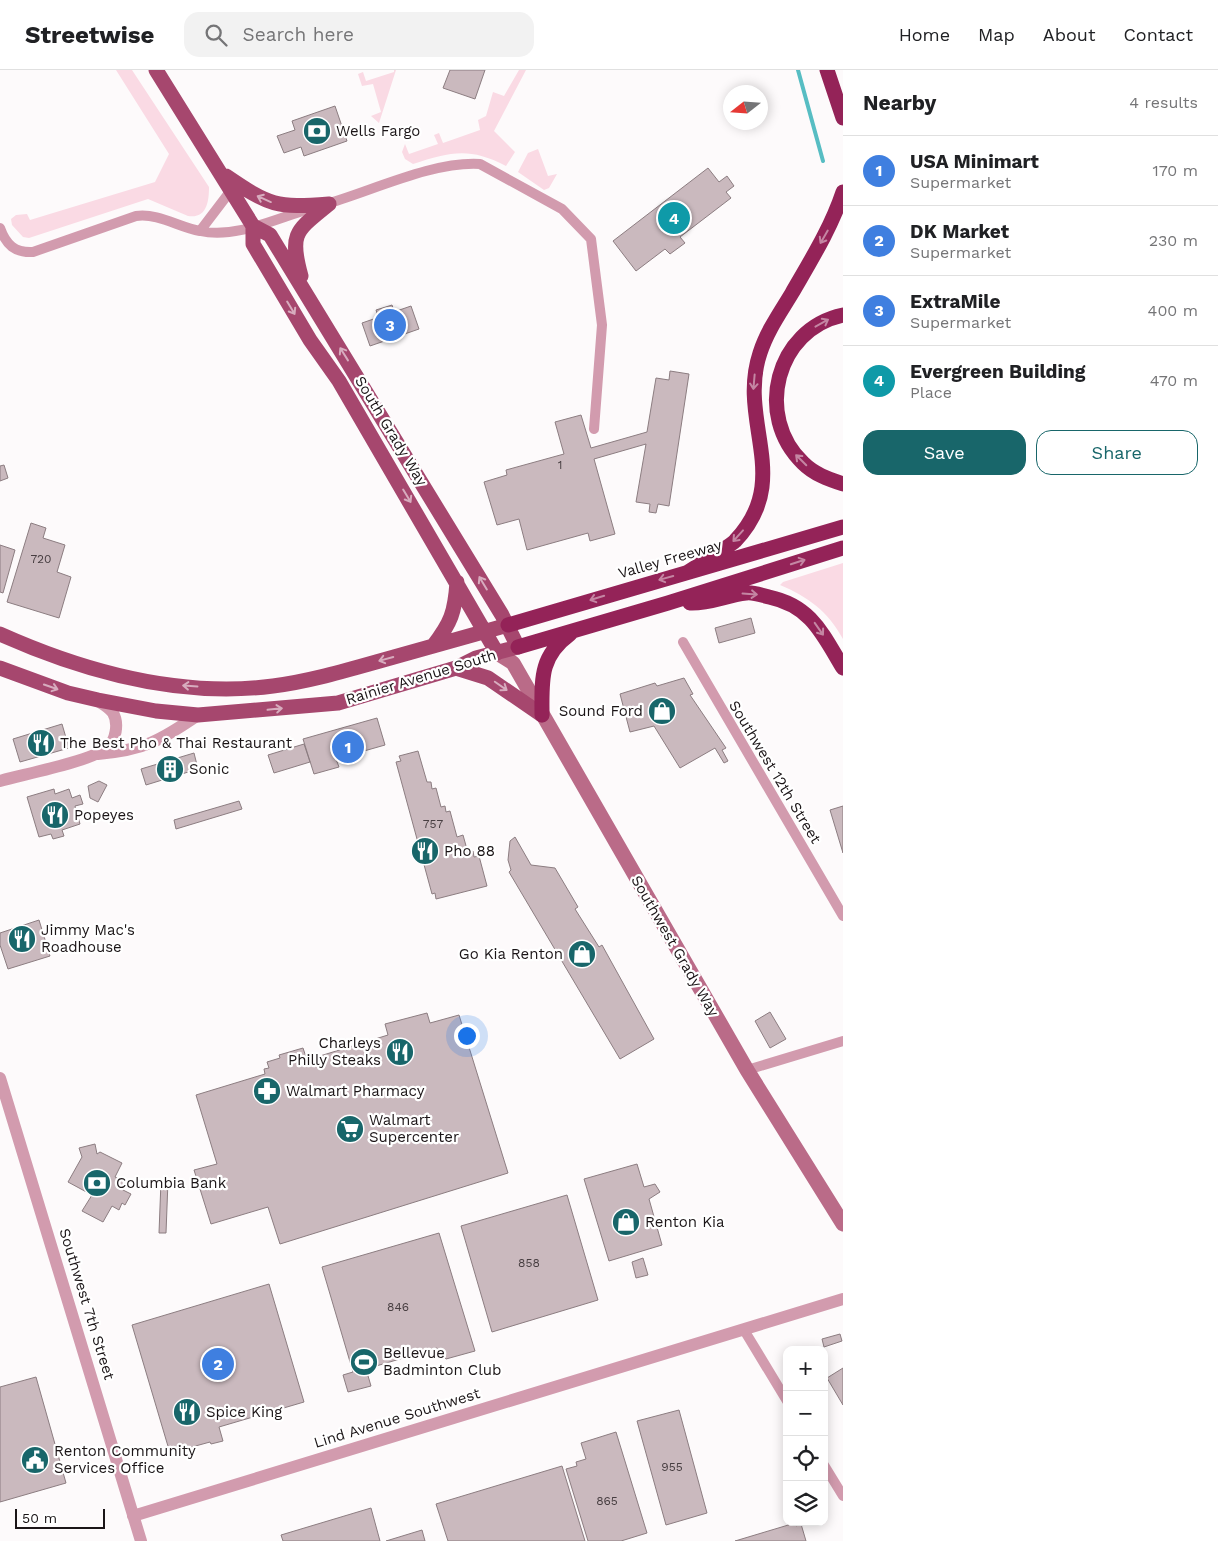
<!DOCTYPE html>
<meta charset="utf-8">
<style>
body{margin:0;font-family:"Work Sans",sans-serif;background:#f2f2f2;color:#202124}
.controls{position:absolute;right:15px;bottom:15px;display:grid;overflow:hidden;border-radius:10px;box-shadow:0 2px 12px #0003}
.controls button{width:45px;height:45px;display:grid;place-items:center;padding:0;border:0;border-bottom:1px solid #e0e0e0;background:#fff;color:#202124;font:25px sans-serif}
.compass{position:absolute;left:723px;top:15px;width:45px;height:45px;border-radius:50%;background:#fff;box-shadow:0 2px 12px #0003;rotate:253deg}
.scale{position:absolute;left:15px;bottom:12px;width:90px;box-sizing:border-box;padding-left:5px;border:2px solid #1b1517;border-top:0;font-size:14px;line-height:18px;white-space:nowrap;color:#1b1517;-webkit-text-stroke:4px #fff;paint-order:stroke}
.you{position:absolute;left:466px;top:965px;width:18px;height:18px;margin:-12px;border:4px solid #fff;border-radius:50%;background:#1a73e8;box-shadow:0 0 0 8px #1a73e833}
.badge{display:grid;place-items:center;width:32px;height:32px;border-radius:50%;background:#18666a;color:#fff;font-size:16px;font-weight:700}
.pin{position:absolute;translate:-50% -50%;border:2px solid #fff;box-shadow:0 1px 5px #0006}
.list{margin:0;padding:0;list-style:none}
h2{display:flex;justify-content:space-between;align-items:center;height:65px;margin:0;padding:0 20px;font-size:21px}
h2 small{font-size:16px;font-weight:400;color:#757577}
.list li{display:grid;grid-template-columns:32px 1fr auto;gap:15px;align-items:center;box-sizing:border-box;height:70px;padding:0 20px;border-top:1px solid #e0e0e0}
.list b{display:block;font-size:19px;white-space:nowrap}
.list p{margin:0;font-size:16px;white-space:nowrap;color:#757577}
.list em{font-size:16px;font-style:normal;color:#757577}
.actions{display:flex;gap:10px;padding:15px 20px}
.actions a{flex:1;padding:11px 0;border:1px solid #18666a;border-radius:15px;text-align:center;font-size:18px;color:#18666a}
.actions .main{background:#18666a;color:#fff}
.icon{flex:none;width:28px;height:28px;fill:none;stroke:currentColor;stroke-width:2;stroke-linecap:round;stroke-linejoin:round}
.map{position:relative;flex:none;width:843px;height:1471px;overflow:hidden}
header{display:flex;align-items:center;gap:30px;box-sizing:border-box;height:70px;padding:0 25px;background:#fff;border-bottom:1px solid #e0e0e0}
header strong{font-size:24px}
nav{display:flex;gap:28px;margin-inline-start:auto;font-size:18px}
.search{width:350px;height:45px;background:#f2f2f2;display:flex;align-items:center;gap:12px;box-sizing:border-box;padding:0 18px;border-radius:15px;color:#757577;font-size:19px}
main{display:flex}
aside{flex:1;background:#fff}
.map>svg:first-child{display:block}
.green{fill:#fadae4}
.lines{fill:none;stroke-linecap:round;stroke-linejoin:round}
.stream{stroke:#57bdc3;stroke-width:4}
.building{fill:#cab9be;stroke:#8c7d81}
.minor{stroke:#d29bae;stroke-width:10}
.tertiary{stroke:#d29bae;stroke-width:12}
.secondary{stroke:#ba6b88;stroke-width:15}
.primary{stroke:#a6476e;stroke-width:15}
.motorway{stroke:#942358;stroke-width:15}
.oneway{stroke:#d7acbe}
.oneway2{stroke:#c486a3}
.labels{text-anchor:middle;stroke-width:4.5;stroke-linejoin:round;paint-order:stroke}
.number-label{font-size:12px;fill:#473e41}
.poi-label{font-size:15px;fill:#1b1517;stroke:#fff;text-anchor:start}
.street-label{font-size:15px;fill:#1b1517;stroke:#fff}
</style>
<header>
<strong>Streetwise</strong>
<div class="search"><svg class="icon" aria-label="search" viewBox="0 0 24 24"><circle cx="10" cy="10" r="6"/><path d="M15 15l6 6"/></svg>Search here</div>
<nav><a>Home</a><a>Map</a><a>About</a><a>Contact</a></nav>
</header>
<main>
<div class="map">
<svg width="843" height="1471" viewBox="0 0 843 1471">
<rect width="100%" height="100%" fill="#fdfafb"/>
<path class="green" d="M116,0H132L209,117C209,131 207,149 188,146L148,129L29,168L23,167L12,155L11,149L16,145L27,144L30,150L155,112L169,84Z
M394,0H396L379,53L371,46L381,42L373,14L362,16L358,4L363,2L366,11L394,2Z
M519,0H526L494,61L515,82L506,96C469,77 451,82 413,94L405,89L402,82L405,74L409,84L438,74L434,65L439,63L443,73L480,60L478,50L486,46L493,22L504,26Z
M538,79L548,106L557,104L549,118L544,120L518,102L528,83Z
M843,493V569C828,541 808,527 780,515L783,512Z"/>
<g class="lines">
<path class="stream" d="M798,0L823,91"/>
</g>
<path class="building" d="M450,0H485L475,29L443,18Z
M335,36L347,71L304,86L301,77L284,83L277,66L295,60L292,51Z
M708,98L719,112L727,106L734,116L726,122L731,128L680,167L685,173L670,184L665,179L636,201L613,171Z
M392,235L401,261L385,267L376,240Z
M411,236L419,259L370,276L362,253Z
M670,301L689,304L669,436L658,434L656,443L649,442L650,434L636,432L646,374L594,389L615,464L590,471L588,463L527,480L519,449L497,455L484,412L507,405L506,400L564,384L555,352L581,345L591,378L647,362L656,308L669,310Z
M4,395L8,408L0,411V396Z
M31,453L46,458L43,468L65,475L57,502L71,507L59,548L7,532Z
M0,475L15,480L3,523L0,522Z
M751,548L755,563L719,573L715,558Z
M684,608L693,624L690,625L726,678L722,680L728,691L724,693L715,678L680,698L654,656L630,662L620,624L655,613L657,616Z
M377,648L385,675L336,689L339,697L314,704L303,669Z
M62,654L69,678L20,692L13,669Z
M304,674L310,692L274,703L268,685Z
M418,681L427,712H431L432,719L436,718L441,737L445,736L446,742L450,741L457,767L463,765L468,783L473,781L474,787L479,786L487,816L436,829L435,823L432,824L396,692L401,691L399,686Z
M194,683L198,699L146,715L141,699Z
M99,711L107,715L98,732L90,728L88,716Z
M54,719L55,724L69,719L72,728L80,725L83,734L75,736L80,754L62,760L64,766L53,769L51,764L39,767L27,727Z
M239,731L242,739L176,759L174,750Z
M843,736V783L830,740Z
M515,767L531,795L555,798L578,837L575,839L599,877L602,875L654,969L620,989L509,802L511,800L508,790L510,771Z
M39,850L50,886L8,899L0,875V863Z
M770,942L786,969L770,978L755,951Z
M427,943L430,953L459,945L508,1103L280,1174L268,1137L211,1154L194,1100L217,1094L196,1025L265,1004L264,999L269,998L267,992L280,988L279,985L303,978L307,990L388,965L385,954Z
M95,1074L97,1084L100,1082L122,1093L115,1107L127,1113L123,1120L131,1124L125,1135L122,1133L119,1140L112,1136L103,1152L82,1141L92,1125L68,1112L82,1087L79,1078Z
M637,1094L644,1117L655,1114L660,1122L649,1129L662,1175L609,1191L584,1109Z
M161,1111H168L166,1163H159Z
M567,1125L598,1230L492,1262L461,1156Z
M439,1163L475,1281L446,1289L437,1278L366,1299L371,1316L348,1322L343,1305L353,1302L322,1197Z
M643,1188L648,1205L636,1208L632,1192Z
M269,1214L304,1332L219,1357L223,1371L211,1374L210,1372L170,1383L132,1255Z
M840,1264L842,1271L824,1277L822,1269Z
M843,1298V1335L827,1308Z
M36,1307L66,1413L0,1432V1317Z
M679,1340L707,1443L666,1455L637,1351Z
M616,1362L647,1463L621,1471H588L566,1399L577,1396L576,1392L586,1389L581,1373Z
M562,1396L585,1471H448L436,1434Z
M371,1438L380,1471H283L281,1465Z
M795,1453L796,1456L801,1454L806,1471H735Z
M422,1460L425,1471H386Z"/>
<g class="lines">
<path class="minor" d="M323,135C370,122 432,91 480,94L562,139L591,169L602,255L594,359
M0,158C6,175 15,183 33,182L136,146C159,143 178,157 200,161C235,169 275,149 309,139
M200,161L232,119
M683,572L843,846
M747,1000L843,971
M744,1260L787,1331
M824,1395L843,1426"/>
<path class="tertiary" d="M98,684C144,680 160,671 198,645
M0,711C25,704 88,692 107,678C116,671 119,653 113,643C110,638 103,634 98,631
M0,1008L141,1471
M133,1446L843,1229"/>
<path class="secondary" d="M497,583L513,593L747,1000L843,1154"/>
<path class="primary" d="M226,106C270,136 276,138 329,134
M253,156V174L310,270L339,311L497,583
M301,206C289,163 296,161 329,134
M0,564C85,602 179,628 273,616C305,612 337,603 369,594C415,581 461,568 508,555
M433,576C451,553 455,542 457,512
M0,598L68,623L98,630L156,641L198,645L338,633L456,598L476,588L518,577L502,545L270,165L253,156L156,0
M456,598L488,608L542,645"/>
<path class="motorway" d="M827,0L843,48
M843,245C776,259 754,346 803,393C814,404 828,409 843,414
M688,502C700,494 726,479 735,471C794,409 737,352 760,283C767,261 780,243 792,223C811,190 831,158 843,122
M690,533C709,534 727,525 746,523C753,522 761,525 769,527C811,536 822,563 843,598
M508,555L843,457
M518,577L668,533L843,478
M542,645C542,610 539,587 570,564"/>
</g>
<defs><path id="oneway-shaft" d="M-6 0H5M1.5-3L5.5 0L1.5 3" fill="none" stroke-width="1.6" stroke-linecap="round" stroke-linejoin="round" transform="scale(1.25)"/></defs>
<g class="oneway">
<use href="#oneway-shaft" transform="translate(264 129) rotate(-156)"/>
<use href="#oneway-shaft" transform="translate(291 238) rotate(59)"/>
<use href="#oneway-shaft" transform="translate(344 284) rotate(-122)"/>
<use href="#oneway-shaft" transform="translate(407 426) rotate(59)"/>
<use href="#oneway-shaft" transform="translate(483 513) rotate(-121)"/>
<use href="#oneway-shaft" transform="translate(386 589) rotate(165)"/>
<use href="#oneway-shaft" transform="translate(190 616) rotate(-176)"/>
<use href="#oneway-shaft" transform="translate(501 616) rotate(35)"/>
<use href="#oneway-shaft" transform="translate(51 617) rotate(19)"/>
<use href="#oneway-shaft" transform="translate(275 639) rotate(-6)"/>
</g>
<g class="oneway2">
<use href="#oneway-shaft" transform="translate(824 167) rotate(120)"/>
<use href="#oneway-shaft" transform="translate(822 253) rotate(-29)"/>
<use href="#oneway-shaft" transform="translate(754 312) rotate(95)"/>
<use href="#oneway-shaft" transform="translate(801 390) rotate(-135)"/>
<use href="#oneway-shaft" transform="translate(738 466) rotate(132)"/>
<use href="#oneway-shaft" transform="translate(798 492) rotate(-18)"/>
<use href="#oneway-shaft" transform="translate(666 508) rotate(165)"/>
<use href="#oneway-shaft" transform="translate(750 524) rotate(4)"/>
<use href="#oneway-shaft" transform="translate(597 528) rotate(163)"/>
<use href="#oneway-shaft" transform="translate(819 559) rotate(55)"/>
</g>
<defs>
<symbol id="bank-disc" viewBox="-11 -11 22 22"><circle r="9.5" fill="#18666a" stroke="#fff"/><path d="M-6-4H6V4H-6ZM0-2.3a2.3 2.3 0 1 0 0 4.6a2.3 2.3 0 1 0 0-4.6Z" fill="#fff"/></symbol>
<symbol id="shop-disc" viewBox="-11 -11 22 22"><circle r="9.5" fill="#18666a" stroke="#fff"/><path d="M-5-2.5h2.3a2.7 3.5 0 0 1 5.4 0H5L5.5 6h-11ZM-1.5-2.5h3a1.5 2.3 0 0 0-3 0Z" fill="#fff"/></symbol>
<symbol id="restaurant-disc" viewBox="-11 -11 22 22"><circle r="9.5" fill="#18666a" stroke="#fff"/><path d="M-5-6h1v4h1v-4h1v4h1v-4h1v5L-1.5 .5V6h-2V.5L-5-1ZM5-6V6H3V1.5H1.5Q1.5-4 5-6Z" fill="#fff"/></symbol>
<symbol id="building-disc" viewBox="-11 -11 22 22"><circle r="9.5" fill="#18666a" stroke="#fff"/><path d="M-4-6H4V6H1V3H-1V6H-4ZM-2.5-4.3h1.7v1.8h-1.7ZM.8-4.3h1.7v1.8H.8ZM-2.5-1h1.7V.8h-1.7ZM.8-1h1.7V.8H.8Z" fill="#fff"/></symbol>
<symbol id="pharmacy-disc" viewBox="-11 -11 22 22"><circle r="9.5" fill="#18666a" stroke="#fff"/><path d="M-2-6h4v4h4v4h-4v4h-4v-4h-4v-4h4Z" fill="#fff"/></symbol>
<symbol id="supermarket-disc" viewBox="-11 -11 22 22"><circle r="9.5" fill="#18666a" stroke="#fff"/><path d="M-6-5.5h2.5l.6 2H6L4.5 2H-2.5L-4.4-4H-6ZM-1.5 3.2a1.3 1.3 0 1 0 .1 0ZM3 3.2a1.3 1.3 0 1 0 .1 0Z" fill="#fff"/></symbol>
<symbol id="stadium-disc" viewBox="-11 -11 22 22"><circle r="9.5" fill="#18666a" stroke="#fff"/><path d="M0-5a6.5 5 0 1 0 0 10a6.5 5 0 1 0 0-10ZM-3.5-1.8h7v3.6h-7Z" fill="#fff"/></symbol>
<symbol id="civic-disc" viewBox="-11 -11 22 22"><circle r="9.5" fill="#18666a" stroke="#fff"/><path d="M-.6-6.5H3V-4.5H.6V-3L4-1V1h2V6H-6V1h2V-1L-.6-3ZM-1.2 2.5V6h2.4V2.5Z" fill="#fff"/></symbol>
</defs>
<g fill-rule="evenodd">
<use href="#bank-disc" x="301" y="45" width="32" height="32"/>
<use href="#shop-disc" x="646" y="625" width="32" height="32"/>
<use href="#restaurant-disc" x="25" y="657" width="32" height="32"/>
<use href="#building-disc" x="154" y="683" width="32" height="32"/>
<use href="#restaurant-disc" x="39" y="729" width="32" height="32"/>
<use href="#restaurant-disc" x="409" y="765" width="32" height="32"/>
<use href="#restaurant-disc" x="6" y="853" width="32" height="32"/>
<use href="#shop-disc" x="566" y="868" width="32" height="32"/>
<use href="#restaurant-disc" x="384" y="966" width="32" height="32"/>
<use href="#pharmacy-disc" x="251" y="1005" width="32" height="32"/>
<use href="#supermarket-disc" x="334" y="1043" width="32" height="32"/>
<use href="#bank-disc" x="81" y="1097" width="32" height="32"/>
<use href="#shop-disc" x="610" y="1136" width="32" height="32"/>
<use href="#stadium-disc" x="348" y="1276" width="32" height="32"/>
<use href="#restaurant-disc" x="171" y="1326" width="32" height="32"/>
<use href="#civic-disc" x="19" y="1374" width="32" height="32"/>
</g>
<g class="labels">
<g class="number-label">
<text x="560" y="399">1</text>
<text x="41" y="493">720</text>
<text x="433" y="758">757</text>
<text x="529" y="1197">858</text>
<text x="398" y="1241">846</text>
<text x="672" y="1401">955</text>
<text x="607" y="1435">865</text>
</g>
<g class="poi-label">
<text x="336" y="66">Wells Fargo</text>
<text x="643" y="646" text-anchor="end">Sound Ford</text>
<text x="60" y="678">The Best Pho &amp; Thai Restaurant</text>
<text x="189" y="704">Sonic</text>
<text x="74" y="750">Popeyes</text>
<text x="444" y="786">Pho 88</text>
<text x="41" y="865">Jimmy Mac's<tspan x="41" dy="17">Roadhouse</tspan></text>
<text x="563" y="889" text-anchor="end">Go Kia Renton</text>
<text x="381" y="978" text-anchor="end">Charleys<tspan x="381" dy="17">Philly Steaks</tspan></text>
<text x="286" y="1026">Walmart Pharmacy</text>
<text x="369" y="1055">Walmart<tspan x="369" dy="17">Supercenter</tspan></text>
<text x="116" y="1118">Columbia Bank</text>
<text x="645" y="1157">Renton Kia</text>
<text x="383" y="1288">Bellevue<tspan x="383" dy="17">Badminton Club</tspan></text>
<text x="206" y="1347">Spice King</text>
<text x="54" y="1386">Renton Community<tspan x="54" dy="17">Services Office</tspan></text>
</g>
<g class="street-label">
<text transform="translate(391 361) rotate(59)" y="5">South Grady Way</text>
<text transform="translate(670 489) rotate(-16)" y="5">Valley Freeway</text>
<text transform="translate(421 607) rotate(-17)" y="5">Rainier Avenue South</text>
<text transform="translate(775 702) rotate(59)" y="5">Southwest 12th Street</text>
<text transform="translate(675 876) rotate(60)" y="5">Southwest Grady Way</text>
<text transform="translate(87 1234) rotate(73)" y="5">Southwest 7th Street</text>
<text transform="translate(397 1348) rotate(-17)" y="5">Lind Avenue Southwest</text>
</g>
</g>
</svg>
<div class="controls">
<button>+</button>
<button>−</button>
<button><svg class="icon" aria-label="locate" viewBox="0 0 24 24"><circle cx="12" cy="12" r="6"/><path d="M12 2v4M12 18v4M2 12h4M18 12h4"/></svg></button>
<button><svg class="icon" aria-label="layers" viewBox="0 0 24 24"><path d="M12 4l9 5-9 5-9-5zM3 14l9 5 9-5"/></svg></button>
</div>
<svg class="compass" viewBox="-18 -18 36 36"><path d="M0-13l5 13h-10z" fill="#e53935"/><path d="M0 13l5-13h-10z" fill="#757577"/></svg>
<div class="scale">50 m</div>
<div class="you"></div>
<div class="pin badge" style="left:348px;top:677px;background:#3f7fe0">1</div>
<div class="pin badge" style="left:218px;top:1294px;background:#3f7fe0">2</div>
<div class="pin badge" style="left:390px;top:255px;background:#3f7fe0">3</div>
<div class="pin badge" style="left:674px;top:148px;background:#0f9aa8">4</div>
</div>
<aside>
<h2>Nearby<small>4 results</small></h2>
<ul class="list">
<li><span class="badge" style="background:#3f7fe0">1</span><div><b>USA Minimart</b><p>Supermarket</p></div><em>170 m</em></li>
<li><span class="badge" style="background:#3f7fe0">2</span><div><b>DK Market</b><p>Supermarket</p></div><em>230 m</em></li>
<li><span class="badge" style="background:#3f7fe0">3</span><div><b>ExtraMile</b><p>Supermarket</p></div><em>400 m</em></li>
<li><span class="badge" style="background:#0f9aa8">4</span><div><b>Evergreen Building</b><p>Place</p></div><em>470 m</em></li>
</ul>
<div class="actions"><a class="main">Save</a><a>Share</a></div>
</aside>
</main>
